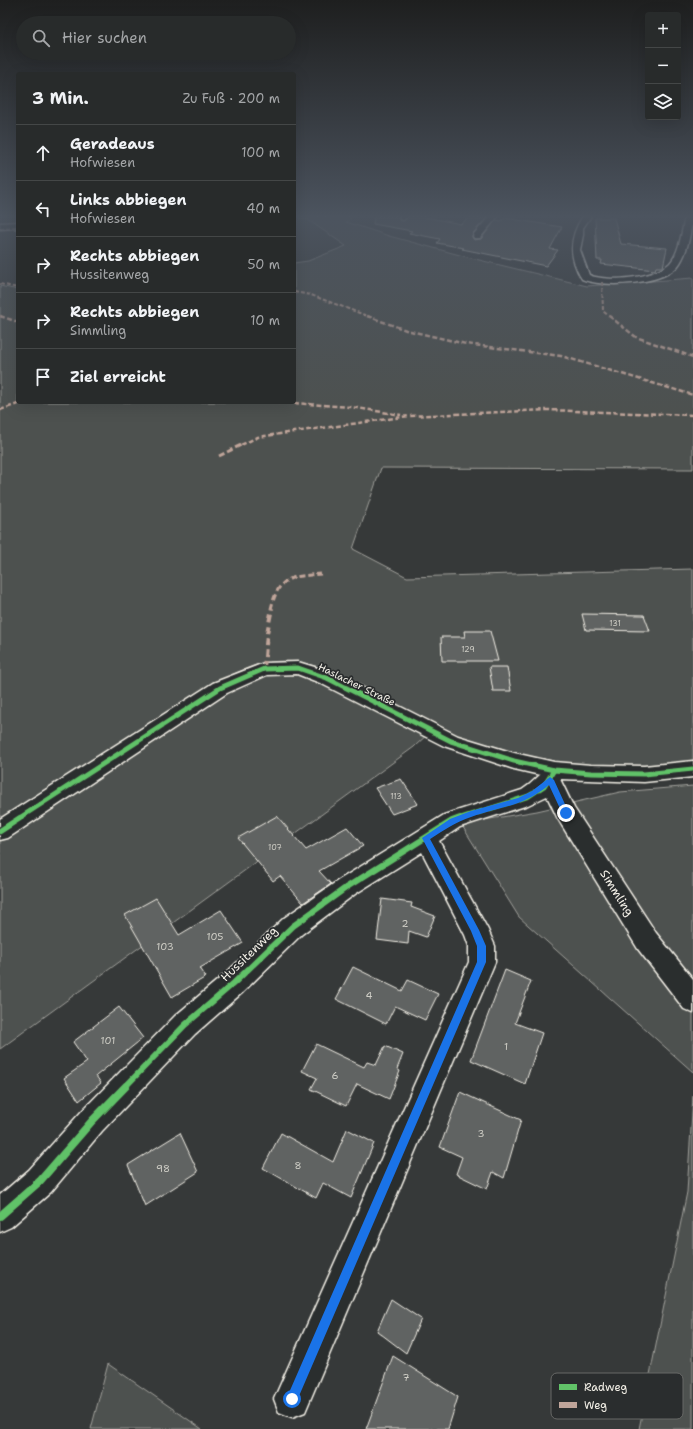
<!DOCTYPE html>
<html lang="de">
<meta charset="utf-8">
<style>
body{margin:0;font-family:"Shantell Sans",sans-serif;background:#343737;color:#f1f3f6}
.controls{position:absolute;right:12px;top:12px;display:grid;overflow:hidden;border-radius:4px;box-shadow:0 4px 16px #0002}
.controls button{width:36px;height:36px;display:grid;place-items:center;padding:0;border:0;border-bottom:1px solid #444747;background:#282b2b;color:#f1f3f6;font:20px sans-serif}
.stop{position:absolute;width:12px;height:12px;margin:-9px;border:3px solid #1a73e8;border-radius:50%;background:#fff}
.stop.end{background:#1a73e8;border-color:#fff;box-shadow:0 1px 4px #0008}
.list{margin:0;padding:0;list-style:none}
h2{display:flex;justify-content:space-between;align-items:center;height:52px;margin:0;padding:0 16px;font-size:17px}
h2 small{font-size:13px;font-weight:400;color:#a5a7a9}
.list li{display:grid;grid-template-columns:26px 1fr auto;gap:12px;align-items:center;box-sizing:border-box;height:56px;padding:0 16px;border-top:1px solid #444747}
.list b{display:block;font-size:15px;white-space:nowrap}
.list p{margin:0;font-size:13px;white-space:nowrap;color:#a5a7a9}
.list em{font-size:13px;font-style:normal;color:#a5a7a9}
.icon{flex:none;width:22px;height:22px;fill:none;stroke:currentColor;stroke-width:2;stroke-linecap:round;stroke-linejoin:round}
.map{position:relative;flex:none;width:693px;height:1429px;overflow:hidden}
.search{position:absolute;background:#282b2b;box-shadow:0 4px 16px #0002;left:16px;top:16px;width:280px;height:44px;display:flex;align-items:center;gap:10px;box-sizing:border-box;padding:0 14px;border-radius:22px;color:#a5a7a9;font-size:15px}
.panel{position:absolute;background:#282b2b;box-shadow:0 4px 16px #0002;left:16px;top:72px;width:280px;height:332px;border-radius:4px}
.map>svg:first-child{display:block}
.green{fill:#4e514f;stroke:#a1a19c}
.building{fill:#616362;stroke:#f4f1e8}
.lines{fill:none;stroke-linecap:round;stroke-linejoin:round}
.minor-casing{stroke:#f4f1e8;stroke-width:3}
.minor{fill:#2a2d2e;fill-rule:evenodd}
.quiet-far3{stroke:#c0a59a;stroke-width:2;stroke-dasharray:4 2;stroke-linecap:butt}
.quiet-far2{stroke:#c0a59a;stroke-width:2.5;stroke-dasharray:5 2.5;stroke-linecap:butt}
.quiet-far1{stroke:#c0a59a;stroke-width:3;stroke-dasharray:6 3;stroke-linecap:butt}
.quiet{stroke:#c0a59a;stroke-width:4;stroke-dasharray:8 4;stroke-linecap:butt}
.cycleway-far2-casing{stroke:#2a2d2e;stroke-width:8}
.cycleway-far1-casing{stroke:#2a2d2e;stroke-width:9}
.cycleway-casing{stroke:#2a2d2e;stroke-width:10}
.cycleway-far2{stroke:#61c268;stroke-width:5}
.cycleway-far1{stroke:#61c268;stroke-width:6}
.cycleway{stroke:#61c268;stroke-width:8}
.route{fill:#1a73e8}
.labels{text-anchor:middle;stroke-width:3.5;stroke-linejoin:round;paint-order:stroke}
.number-label{font-size:8px;fill:#cfcec6}
.street-label{font-size:10px;fill:#f4f1e8;stroke:#2a2d2e}
.near-number-label{font-size:10px;fill:#cfcec6}
.near-street-label{font-size:12px;fill:#f4f1e8;stroke:#2a2d2e}
.key{fill:#2a2d2e;stroke:#676866;stroke-width:1}
.key-label{font-size:11px;fill:#f4f1e8}
</style>
<div class="map">
<svg width="693" height="1429" viewBox="0 0 693 1429">
<rect width="100%" height="100%" fill="#363939"/>
<filter id="ink" filterUnits="userSpaceOnUse"><feTurbulence type="fractalNoise" baseFrequency=".025" numOctaves="2"/><feDisplacementMap in="SourceGraphic" scale="8" xChannelSelector="R" yChannelSelector="G"/><feConvolveMatrix kernelMatrix="1 2 1 2 8 2 1 2 1" color-interpolation-filters="sRGB"/></filter>
<g filter="url(#ink)">
<path class="green" d="M294,216H353L346,222L389,236L471,258L587,286L693,278V469L381,468L353,549L407,577L693,569V762L631,769L559,763L518,754L431,731L414,747L0,1049V836L234,686C254,677 274,669 296,670C316,671 333,687 353,681C326,669 301,658 271,662C232,667 191,701 158,723C105,757 53,791 0,825V286L18,290V402H294V263L308,261L346,246L308,220Z
M693,786V1072L519,917L461,824L537,811L620,792Z
M693,1096V1429H639L687,1192Z
M108,1364L202,1429H91Z"/>
<path class="building" d="M374,216H399V220L403,221L409,216H420L461,224L469,217L486,219L473,233L472,237L474,240L481,239L496,220L501,221L505,218L562,227L550,249L558,250L546,266L462,249L464,248L437,243L440,239L409,233L412,231L373,224Z
M595,218H614L621,244L667,248L663,267H656L655,270L601,264L602,260H597Z
M582,614L644,615L650,631L586,630Z
M464,631H490L498,661H442L441,637H465Z
M489,667H507L511,691H493Z
M401,779L418,804L392,814L375,788Z
M277,816L306,850L347,827L363,846L319,871L331,884L303,903L280,876L273,881L238,838Z
M156,898L179,935L221,910L243,943L200,968L206,977L172,997L125,915Z
M382,899L412,903L411,907L435,916L426,937L409,931L408,944L377,940Z
M353,967L402,991L408,980L438,994L425,1020L395,1006L386,1024L336,999Z
M505,970L531,981L515,1023L542,1033L525,1084L471,1060Z
M119,1007L143,1038L96,1076L101,1083L79,1101L64,1078L87,1062L73,1042Z
M316,1044L364,1067L367,1062L376,1065L385,1046L403,1054L397,1069L400,1071L389,1099L357,1084L346,1106L311,1089L317,1078L302,1071Z
M460,1092L521,1120L504,1178L493,1172L487,1189L456,1174L462,1157L440,1147Z
M347,1129L374,1143L351,1198L323,1183L316,1198L263,1168L281,1133L333,1162Z
M180,1133L198,1172L145,1206L128,1165Z
M391,1299L421,1319L406,1353L377,1331Z
M393,1356L458,1397L448,1429H366Z"/>
<g class="lines">
<defs>
<path id="minor" d="M400,216H408L403,220L400,219Z
M490,216H498L480,238H474L473,236L474,234Z
M583,216H591L583,228V235L580,250L589,275C608,283 655,278 670,263C680,252 682,230 685,216H693V217C690,233 688,254 677,267C659,285 603,288 582,279C568,257 569,237 583,216Z
M18,222V228L0,229V223Z
M298,662L334,673L458,736L514,753L554,762L591,765L644,766L693,761V777L644,782L560,779L574,808L656,933L693,979V1013L684,1009L638,949L558,819L547,796L528,805L460,827L439,841L488,930L495,946V962L305,1412L292,1417L279,1412L274,1399L469,962V946L465,935L422,852L355,894L302,934L243,992L195,1034L102,1131L51,1192L11,1227L0,1232V1195L29,1170L82,1111L175,1016L225,974L284,918L339,880L444,815L522,790L529,785L540,775L514,769L444,746L320,683L297,674L267,675L227,693L8,838L0,840V819L213,683L264,663Z"/>
</defs>
<use href="#minor" class="minor-casing"/>
<use href="#minor" class="minor"/>
<path class="quiet-far3" d="M0,228L18,227
M602,282L603,311L610,317
M0,284L18,288
M294,292L311,295L370,317
M0,316L2,317"/>
<path class="quiet-far2" d="M0,316L18,322
M367,316L406,330L466,344L561,356L693,395
M609,316L636,337L693,357
M279,402L351,407L401,415
M0,410L24,402
M241,445L258,437L409,416L547,410L693,415"/>
<path class="quiet-far1" d="M219,456L243,444
M271,609C279,575 291,577 321,574"/>
<path class="quiet" d="M264,669L267,633L272,608"/>
<defs>
<path id="cycleway-far2" d="M18,819L220,688L264,669L298,668L327,678L451,741L514,761L554,770L591,773L644,774L693,769
M458,819L529,796L544,786L554,770"/>
<path id="cycleway-far1" d="M0,831L20,818
M125,1087L185,1025L234,983L293,926L347,887L452,821L460,818"/>
<path id="cycleway" d="M0,1216L40,1181L92,1121L126,1086"/>
</defs>
<use href="#cycleway-far2" class="cycleway-far2-casing"/>
<use href="#cycleway-far1" class="cycleway-far1-casing"/>
<use href="#cycleway" class="cycleway-casing"/>
<use href="#cycleway-far2" class="cycleway-far2"/>
<use href="#cycleway-far1" class="cycleway-far1"/>
<use href="#cycleway" class="cycleway"/>
</g>
</g>
<linearGradient id="sky" x2="0" y2="1"><stop stop-color="#1e1f1f"/><stop offset="0.52" stop-color="#4c545f"/><stop offset="1" stop-color="#4c545f" stop-opacity="0"/></linearGradient>
<rect width="693" height="416" fill="url(#sky)"/>
<path class="route" d="M550,777L554,780L569,813L568,815H563L549,785C522,807 502,806 471,817C456,822 444,830 430,839L479,930L486,946V962L296,1403L292,1405L288,1403L286,1399L288,1395L477,962V946L471,931L422,838L450,819L471,811L518,798L532,791Z"/>
<g class="labels">
<g class="number-label">
<text x="615" y="626">131</text>
<text x="468" y="652">129</text>
<text x="396" y="799">113</text>
<text x="275" y="850">107</text>
</g>
<g class="street-label">
<text transform="translate(357 684) rotate(26)" y="4">Haslacher Straße</text>
</g>
<g class="near-number-label">
<text x="405" y="927">2</text>
<text x="215" y="940">105</text>
<text x="165" y="950">103</text>
<text x="369" y="999">4</text>
<text x="108" y="1044">101</text>
<text x="506" y="1050">1</text>
<text x="335" y="1079">6</text>
<text x="481" y="1137">3</text>
<text x="298" y="1169">8</text>
<text x="163" y="1172">98</text>
<text x="406" y="1381">7</text>
</g>
<g class="near-street-label">
<text transform="translate(617 893) rotate(58)" y="4">Simmling</text>
<text transform="translate(249 954) rotate(-44)" y="4">Hussitenweg</text>
</g>
</g>
<rect x="551" y="1373" width="132" height="46" rx="6" class="key"/>
<rect x="559" y="1384" width="18" height="6" fill="#61c268"/>
<rect x="559" y="1402" width="18" height="6" fill="#c0a59a"/>
<g class="key-label">
<text x="584" y="1391">Radweg</text>
<text x="584" y="1409">Weg</text>
</g>
</svg>
<div class="controls">
<button>+</button>
<button>−</button>
<button><svg class="icon" aria-label="layers" viewBox="0 0 24 24"><path d="M12 4l9 5-9 5-9-5zM3 14l9 5 9-5"/></svg></button>
</div>
<div class="stop" style="left:292px;top:1399px"></div>
<div class="stop end" style="left:566px;top:813px"></div>
<div class="search"><svg class="icon" aria-label="search" viewBox="0 0 24 24"><circle cx="10" cy="10" r="6"/><path d="M15 15l6 6"/></svg>Hier suchen</div>
<section class="panel">
<h2>3 Min.<small>Zu Fuß · 200 m</small></h2>
<ul class="list">
<li><svg class="icon" aria-label="ahead" viewBox="0 0 24 24"><path d="M12 20V5M6 11l6-6 6 6"/></svg><div><b>Geradeaus</b><p>Hofwiesen</p></div><em>100 m</em></li>
<li><svg class="icon" aria-label="left" viewBox="0 0 24 24"><path d="M17 20v-9H6M10 6l-5 5 5 5"/></svg><div><b>Links abbiegen</b><p>Hofwiesen</p></div><em>40 m</em></li>
<li><svg class="icon" aria-label="right" viewBox="0 0 24 24"><path d="M7 20v-9h11M14 6l5 5-5 5"/></svg><div><b>Rechts abbiegen</b><p>Hussitenweg</p></div><em>50 m</em></li>
<li><svg class="icon" aria-label="right" viewBox="0 0 24 24"><path d="M7 20v-9h11M14 6l5 5-5 5"/></svg><div><b>Rechts abbiegen</b><p>Simmling</p></div><em>10 m</em></li>
<li><svg class="icon" aria-label="arrive" viewBox="0 0 24 24"><path d="M6 21V4h12l-3 4 3 4H6"/></svg><div><b>Ziel erreicht</b></div></li>
</ul>
</section>
</div>
